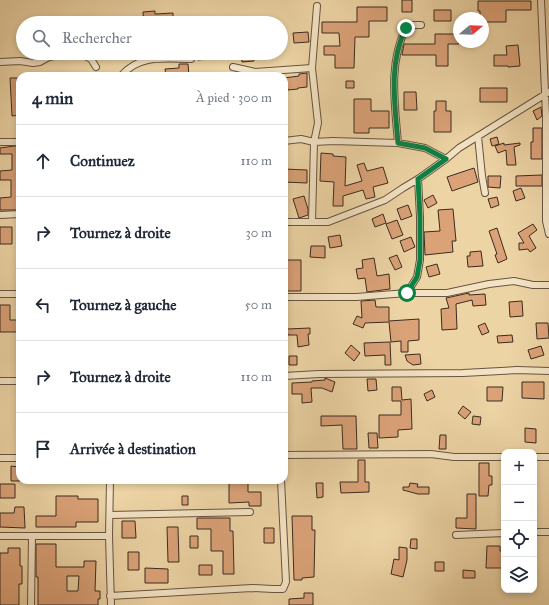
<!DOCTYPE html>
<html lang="fr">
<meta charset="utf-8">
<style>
body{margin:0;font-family:"IM FELL Great Primer",serif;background:#f6f6f7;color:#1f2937}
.controls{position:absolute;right:12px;bottom:12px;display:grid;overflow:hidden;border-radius:8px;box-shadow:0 2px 6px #0003}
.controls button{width:36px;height:36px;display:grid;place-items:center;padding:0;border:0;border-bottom:1px solid #e0e1e3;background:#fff;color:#1f2937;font:20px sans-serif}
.compass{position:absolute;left:453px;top:12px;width:36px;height:36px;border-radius:50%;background:#fff;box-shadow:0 2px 6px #0003;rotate:71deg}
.stop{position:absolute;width:12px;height:12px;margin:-9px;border:3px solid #0b8043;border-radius:50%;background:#fff}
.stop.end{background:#0b8043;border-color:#fff;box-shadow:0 1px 4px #0008}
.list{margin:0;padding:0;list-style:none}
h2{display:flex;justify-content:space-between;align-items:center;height:52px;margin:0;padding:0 16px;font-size:17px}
h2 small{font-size:13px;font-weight:400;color:#747a83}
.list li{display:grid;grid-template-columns:26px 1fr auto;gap:12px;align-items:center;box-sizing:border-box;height:72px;padding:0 16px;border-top:1px solid #e0e1e3}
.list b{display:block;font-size:15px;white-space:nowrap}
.list em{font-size:13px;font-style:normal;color:#747a83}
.icon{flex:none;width:22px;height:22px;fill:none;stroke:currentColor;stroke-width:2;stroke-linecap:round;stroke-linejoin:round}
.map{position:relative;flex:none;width:549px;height:605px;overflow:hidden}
.search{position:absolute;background:#fff;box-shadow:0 2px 6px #0003;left:16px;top:16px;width:272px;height:44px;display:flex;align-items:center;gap:10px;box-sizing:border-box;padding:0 14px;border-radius:22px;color:#747a83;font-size:15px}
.panel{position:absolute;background:#fff;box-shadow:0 2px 6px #0003;left:16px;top:72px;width:272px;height:412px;border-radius:12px}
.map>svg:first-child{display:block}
.building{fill:#dba278;stroke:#3c2b20;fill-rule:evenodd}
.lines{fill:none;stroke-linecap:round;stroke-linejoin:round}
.street-casing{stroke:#685541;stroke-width:8}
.street{stroke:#f3e3c4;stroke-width:6}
.route{stroke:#0b8043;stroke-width:5}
</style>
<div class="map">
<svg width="549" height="605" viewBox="0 0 549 605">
<rect width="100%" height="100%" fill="#edd4a5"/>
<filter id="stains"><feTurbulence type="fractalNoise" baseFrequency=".005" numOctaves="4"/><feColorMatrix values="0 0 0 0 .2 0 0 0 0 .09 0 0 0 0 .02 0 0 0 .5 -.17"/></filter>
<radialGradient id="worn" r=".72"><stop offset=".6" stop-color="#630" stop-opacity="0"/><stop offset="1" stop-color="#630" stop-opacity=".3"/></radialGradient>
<path class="building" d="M402,0H412V12H402Z
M478,1H531V10H506V22H483V18H480V11H478Z
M357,7H387V21H369V37H355L354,68H335V55H324V46H340L339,33H322V22H357Z
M434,10H451V21H434Z
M155,11V14L173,13V23H144L143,12Z
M308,32L309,42L294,43L293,33Z
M435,34H459V44H448V66H436V55H402L404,44H435Z
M518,45L520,66L508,67V66H494V55H507L506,46Z
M197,53H206L207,59L198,60Z
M241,53H253L254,61L242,62Z
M179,64H188L189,76H166L165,69L179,68Z
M307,73V87L298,88V89L288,90L287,85H284V78L299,76V74Z
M10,78H20V115L12,116Z
M346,81H354V88H346Z
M480,88H507V102H480Z
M404,92H416L417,110H404Z
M354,99H371V111H389V128H369V133H354Z
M436,101H446V111H451V132H434V111H436Z
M541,107L542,116L537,120L533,111Z
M533,128H542V159H531V142H533Z
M497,137L499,144L492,146L490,139Z
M504,143V145L520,143V145L514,147L516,165H507L506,150L498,153L495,146Z
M14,146H20V210H0V198L11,197V180H0V171L12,170V154H0V148Z
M321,153L333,154V156L346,157L345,186L362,181L357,165L364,163L367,171L383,167L388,183L373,187L375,197L366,199L363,190L343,196V206H333L334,182L320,181Z
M474,168L478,182L452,191L447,177Z
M284,169L307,170V183L284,182Z
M542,175V186H516V176Z
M488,176H501L500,188L488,187Z
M521,188L525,198L516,201L513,191Z
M433,195L437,203L428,208L424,200Z
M304,196L308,209V215L299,218L293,199Z
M497,197L499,205L491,208L488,199Z
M408,205L412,216L401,220L397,209Z
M453,209L456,241H452L453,252L425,255L424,232L440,231L438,210Z
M383,214L386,223L375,227L372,219Z
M397,220L403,235L392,239L386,224Z
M533,224L537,230L529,236L536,248L530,252L528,249L519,250V243H524L518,233Z
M0,227H12V244H0Z
M497,228L507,259L498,263L495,255L497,254L489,231Z
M340,235L342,246L330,248L328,237Z
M411,237L415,247L404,252L400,241Z
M311,246H325V258L310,257Z
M481,251L483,266L468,267L467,256H470V252Z
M397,255L402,267L395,270L389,258Z
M374,258L377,276L389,274L390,289L367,292L365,278L358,279L356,269L363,268L362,260Z
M286,260H301V291H287Z
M437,264L440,274L429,277L426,267Z
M469,293V295L485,294L486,305L473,306L472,300L456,304L457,329L442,330L441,309L449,308L446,298Z
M375,300L376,307H389V321L419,319V340L408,341V352H401V341L391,342L389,322L365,323L363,328L353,324L357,316L362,318L361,301Z
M522,301L523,316L510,317L509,302Z
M0,305H10V320H20V332H0Z
M485,323L489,332L482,335L478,326Z
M536,323H548L549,338L537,339Z
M310,328V334H308L309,345L298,347L297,335H288L287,329Z
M512,335L513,342L498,343L497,336Z
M390,342L391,365H385V355L365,356L364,343Z
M351,345L360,353L354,361L345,353Z
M541,346L544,355L531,359L528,350Z
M420,354L421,364L413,365L407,361L405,355Z
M289,356H297V365H289Z
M325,378L335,382L332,392L322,388H311L312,402L302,403V394H292V383L312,382V381L325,380Z
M367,379H376L377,390L368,391Z
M522,382H544V399L522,398Z
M392,387H401L402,400L411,399L412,429L398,430V437L379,438V415H401V401H392Z
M487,387H503L502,401H487Z
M432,390L435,397L427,401L424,394Z
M463,406L471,412L465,419L458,413Z
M321,416H356L357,449H343L342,425L321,426Z
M473,416L481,417L480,425L472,424Z
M525,428L536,429V443L525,442Z
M368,433H377L378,448H369Z
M440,435H446V449H439Z
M358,460H365V482H369V492L341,493L340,482H358Z
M479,463H489V476H492V485H489L488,496H479Z
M11,466L20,467V481H11Z
M229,480H236V482H248V492H261V506H249V502L229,503Z
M316,483H323V497L317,498Z
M410,483L418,484L417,487H429V494H418L403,490V487H409Z
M0,484H15V498H0Z
M467,494H476V529L456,528V518H467Z
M56,496H78V499H98V522H76V527H36V516H56Z
M182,496H188V505H182Z
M15,507H24L25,528L0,527V513H14Z
M292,516H312V530H315L314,577L302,578V580H294Z
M197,518H230V531H233L234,574H223V551H211V529H197Z
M122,521H135L136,538H122Z
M167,527H178L179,562H168Z
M264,528H274V543H264Z
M190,536H198V548H190Z
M411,539H417V549L410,548Z
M36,544H56V567H84V561H96L95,591H100V599H98V605H38V577H36ZM67,576H79L78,591H67Z
M487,546H500V551H504V568H486Z
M399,547L407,548V560L403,577L391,574L394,559L399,560Z
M8,548H20V566H22V584H19V605H0V553H8Z
M128,552H139V570H128Z
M435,562H444V571H435Z
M199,565H212V575H199Z
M145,568L168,569V583H145Z
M463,570L475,571V578H463Z
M304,593H313V605H289V599L304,598Z"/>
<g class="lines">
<defs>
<path id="street" d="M541,0L546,115V221L549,234
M80,53L91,59L96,67
M0,62L20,61L33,63L40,62L49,57L59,55L71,53
M233,67L255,72L312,68
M121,76C139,54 166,59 191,59
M478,136L482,176L485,193
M284,141L301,139L314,142L333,141L398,143L425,148L446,159
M0,142H20
M398,143C395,105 388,63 406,28L413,25H421
M0,215L20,214
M284,222H328L385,200L403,188L418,179L446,159L459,148L549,92
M312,222L314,142L318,123L312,68L317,6
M407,293L417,277L420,260V217L418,179
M0,294H20
M284,297H356L407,293H447L489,284L514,281L533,285H549
M284,376L319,374L463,373L517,370L549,371
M0,381H20
M284,455L431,454L454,457H504
M534,457H549
M0,458H20
M110,480L109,536L111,605
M110,515L250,512
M534,532H549
M456,535L504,533
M0,536H109
M110,596L252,588L273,589H283L286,582L281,480
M31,605L32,536"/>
</defs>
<use href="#street" class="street-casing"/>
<use href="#street" class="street"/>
</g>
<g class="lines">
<path class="route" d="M406,28C388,63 395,105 398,143L425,148L446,159L418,179L420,217V260L417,277L407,293"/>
</g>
<rect width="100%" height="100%" filter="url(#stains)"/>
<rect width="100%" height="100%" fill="url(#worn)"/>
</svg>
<div class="controls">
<button>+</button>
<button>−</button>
<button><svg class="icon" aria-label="locate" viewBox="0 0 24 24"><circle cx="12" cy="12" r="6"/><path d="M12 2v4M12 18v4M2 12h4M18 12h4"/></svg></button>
<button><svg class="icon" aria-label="layers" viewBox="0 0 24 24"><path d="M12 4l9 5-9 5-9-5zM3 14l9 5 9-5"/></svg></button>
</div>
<svg class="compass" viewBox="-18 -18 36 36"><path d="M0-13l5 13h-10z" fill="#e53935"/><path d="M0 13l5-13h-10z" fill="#747a83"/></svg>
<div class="stop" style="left:407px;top:293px"></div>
<div class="stop end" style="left:406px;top:28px"></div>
<div class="search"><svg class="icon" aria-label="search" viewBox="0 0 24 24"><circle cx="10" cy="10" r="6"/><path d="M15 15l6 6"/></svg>Rechercher</div>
<section class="panel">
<h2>4 min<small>À pied · 300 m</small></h2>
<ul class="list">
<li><svg class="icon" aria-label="ahead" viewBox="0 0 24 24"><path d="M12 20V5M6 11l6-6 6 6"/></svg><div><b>Continuez</b></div><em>110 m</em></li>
<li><svg class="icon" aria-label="right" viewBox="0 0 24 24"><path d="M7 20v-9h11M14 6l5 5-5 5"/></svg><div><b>Tournez à droite</b></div><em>30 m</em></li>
<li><svg class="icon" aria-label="left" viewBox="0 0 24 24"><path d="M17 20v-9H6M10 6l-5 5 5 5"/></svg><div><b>Tournez à gauche</b></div><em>50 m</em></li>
<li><svg class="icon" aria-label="right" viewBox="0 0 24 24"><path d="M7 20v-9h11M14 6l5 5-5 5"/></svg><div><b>Tournez à droite</b></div><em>110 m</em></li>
<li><svg class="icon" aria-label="arrive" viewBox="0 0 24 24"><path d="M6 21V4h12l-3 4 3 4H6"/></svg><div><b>Arrivée à destination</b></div></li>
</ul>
</section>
</div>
